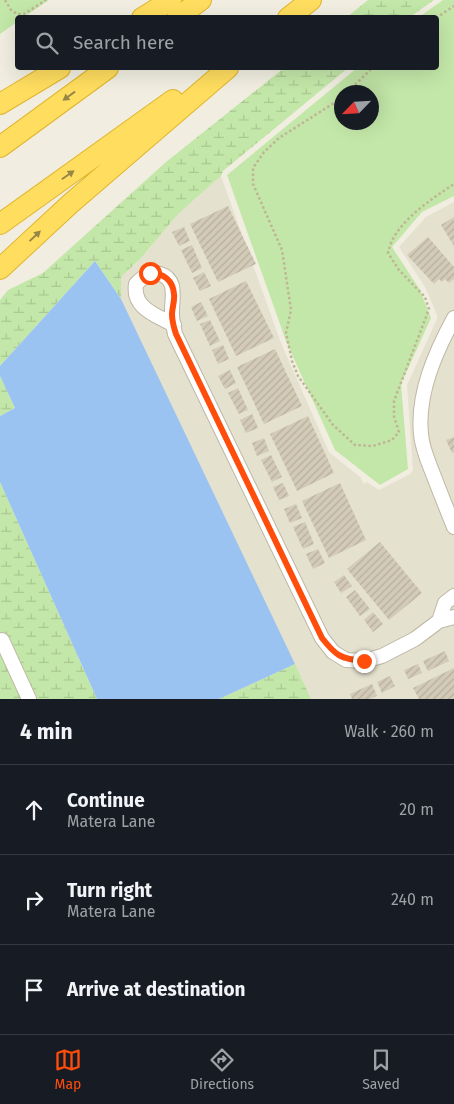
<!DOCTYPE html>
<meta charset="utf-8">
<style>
body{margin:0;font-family:"Fira Sans",sans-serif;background:#20242c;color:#f1f3f6}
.compass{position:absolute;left:334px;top:85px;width:45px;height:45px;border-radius:50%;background:#171b24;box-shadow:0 5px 20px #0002;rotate:245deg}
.stop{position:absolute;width:15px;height:15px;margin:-11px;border:4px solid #ff4d0b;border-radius:50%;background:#fff}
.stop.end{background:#ff4d0b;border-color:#fff;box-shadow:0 1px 5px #0008}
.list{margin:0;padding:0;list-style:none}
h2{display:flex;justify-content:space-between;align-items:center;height:65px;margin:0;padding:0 20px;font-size:21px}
h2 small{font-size:16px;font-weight:400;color:#9ea1a6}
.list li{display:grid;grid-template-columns:32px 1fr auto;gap:15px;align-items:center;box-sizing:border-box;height:90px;padding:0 20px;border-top:1px solid #363941}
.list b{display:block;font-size:19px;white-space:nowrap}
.list p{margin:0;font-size:16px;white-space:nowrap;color:#9ea1a6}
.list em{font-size:16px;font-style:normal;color:#9ea1a6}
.icon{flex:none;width:28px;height:28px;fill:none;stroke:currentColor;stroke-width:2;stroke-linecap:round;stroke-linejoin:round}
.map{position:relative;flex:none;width:454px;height:699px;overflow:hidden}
.search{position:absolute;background:#171b24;box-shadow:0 5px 20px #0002;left:15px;right:15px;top:15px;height:55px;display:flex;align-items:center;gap:12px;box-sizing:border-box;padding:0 18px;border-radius:5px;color:#9ea1a6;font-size:19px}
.sheet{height:335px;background:#171b24}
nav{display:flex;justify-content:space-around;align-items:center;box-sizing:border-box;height:70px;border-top:1px solid #363941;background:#171b24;font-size:14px;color:#9ea1a6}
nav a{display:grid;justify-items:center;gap:2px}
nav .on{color:#ff4d0b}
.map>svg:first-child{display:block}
.residential{fill:#e5e1cf}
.grass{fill:#c3e7a8;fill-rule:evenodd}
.wetland{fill:url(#wetland-marsh)}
.water{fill:#9bc3f1}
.building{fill:url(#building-hatch)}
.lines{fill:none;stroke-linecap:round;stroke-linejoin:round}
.minor-casing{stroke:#bdb7a4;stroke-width:16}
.highway-casing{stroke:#e0b42c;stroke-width:22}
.path{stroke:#bfb595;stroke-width:2.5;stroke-dasharray:2.5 2.5;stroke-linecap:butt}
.minor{stroke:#fff;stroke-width:14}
.highway{stroke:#ffdd5f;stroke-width:20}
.oneway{fill:#988646}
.route{stroke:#ff4d0b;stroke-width:6}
</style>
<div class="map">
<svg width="454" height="699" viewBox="0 0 454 699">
<defs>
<pattern id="wetland-marsh" width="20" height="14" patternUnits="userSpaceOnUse" patternTransform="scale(1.25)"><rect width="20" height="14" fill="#c3e7a8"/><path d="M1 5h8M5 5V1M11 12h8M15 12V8" fill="none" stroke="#a9c791"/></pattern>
<pattern id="building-hatch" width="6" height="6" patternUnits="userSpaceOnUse" patternTransform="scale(1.25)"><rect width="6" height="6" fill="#d3cbb7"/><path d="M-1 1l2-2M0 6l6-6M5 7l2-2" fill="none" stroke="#b6af9e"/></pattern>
</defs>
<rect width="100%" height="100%" fill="#f1eee1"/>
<path class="residential" d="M221,176L281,343L329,452L360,477L364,484L367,482L379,490L410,474L413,470L407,385L437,319V315L425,287L399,247L426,217L454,202V699H311L121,300V277L141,258L178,214Z"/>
<path class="grass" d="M0,0H49L24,17L18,18L17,22L0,34Z
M443,0H454V196L422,212L392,247L420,290L431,318L401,384L408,469L380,485L335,450L286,341L227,175L357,68H436V18L419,17ZM342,92H372V122H342Z"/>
<path class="wetland" d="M368,0H434L410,17H347Z
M284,68H348L223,171L221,176L178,214L141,258L121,277V299L95,261L0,366V300L8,290L43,273L166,162Z
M0,376L15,408L0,416Z
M0,482L97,699H0Z
M295,664L311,699H219Z"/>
<path class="water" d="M95,261L121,299L295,664L219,699H97L0,482V416L15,408L0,376V366Z"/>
<path class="building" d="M228,206L256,264L218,282L190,224Z
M454,217V246L441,225Z
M184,227L190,241L179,246L172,232Z
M428,237L454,267V279L449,283L445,279L442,282L439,279L434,284L407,255Z
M192,245L202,268L192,273L181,250Z
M204,272L211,286L200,291L193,278Z
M246,281L274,338L236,356L209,299Z
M201,302L208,316L197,321L191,307Z
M210,320L220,341L210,346L200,324Z
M223,345L229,359L218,364L212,350Z
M275,349L302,406L264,424L237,367Z
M230,370L236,383L225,389L218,376Z
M238,388L248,410L239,414L228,393Z
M252,414L258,428L246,433L240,420Z
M308,416L334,473L297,491L270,434Z
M454,437V452L452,453L446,440Z
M264,438L269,451L257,456L252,443Z
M271,455L282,477L272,482L261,460Z
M283,483L289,496L279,500L273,487Z
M340,483L366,540L329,558L302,501Z
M296,504L302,518L290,523L284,509Z
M305,522L314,544L303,549L293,527Z
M380,542L422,593L389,620L347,569Z
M318,549L325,563L313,569L306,554Z
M344,575L352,586L341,593L334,582Z
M355,590L370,609L360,616L346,597Z
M373,612L383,624L373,632L364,620Z
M445,651L449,661L428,671L423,661Z
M418,664L422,673L408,679L404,670Z
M454,668V699H419L413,688Z
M390,676L395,686L382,693L377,682Z
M372,684L377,696L370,699H352L350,694Z"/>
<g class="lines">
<defs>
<path id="minor" d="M454,318C435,353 417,394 421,434C422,448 428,461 433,474C440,492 447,510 454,527
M174,325C156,315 132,308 136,284C143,277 150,271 160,274C179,280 171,300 172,315C172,321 174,328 175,334L322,638L333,652L346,660L364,661L382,656L415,639L439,621L454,617
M439,621L445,603L454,596
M2,640L29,699"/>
<path id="highway" d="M142,18L171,0
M177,18L201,0
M288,18L311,0
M0,104L60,68
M0,147L108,68
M0,224L173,100
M0,269L70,204L228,68"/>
</defs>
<use href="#minor" class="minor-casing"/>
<use href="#highway" class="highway-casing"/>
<path class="path" d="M5,0L11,10L17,14H24L46,0
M436,18L454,6
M348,92L372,68
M342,98L279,138L264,152L253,168V184L282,250L291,310L286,333L292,361L298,376L333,425L355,445L373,446L392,440L399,432L394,417V401L429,309L425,297L399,270L388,253C393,224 430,200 454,184"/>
<use href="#minor" class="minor"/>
<use href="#highway" class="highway"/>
</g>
<defs><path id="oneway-solid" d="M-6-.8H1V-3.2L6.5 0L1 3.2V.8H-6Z" transform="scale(1.25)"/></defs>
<g class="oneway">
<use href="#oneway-solid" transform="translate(69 96) rotate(144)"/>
<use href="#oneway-solid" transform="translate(68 175) rotate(-35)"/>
<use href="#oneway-solid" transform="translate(35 236) rotate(-43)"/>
</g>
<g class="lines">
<path class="route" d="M150,273C163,273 173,280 174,294C175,301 172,308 172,314C172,321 174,328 176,334L322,638C336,656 341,659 364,661"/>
</g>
</svg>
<svg class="compass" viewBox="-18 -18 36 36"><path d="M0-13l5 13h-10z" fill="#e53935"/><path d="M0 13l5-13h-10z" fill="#9ea1a6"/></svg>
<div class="stop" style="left:150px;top:273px"></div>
<div class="stop end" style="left:364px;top:661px"></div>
<div class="search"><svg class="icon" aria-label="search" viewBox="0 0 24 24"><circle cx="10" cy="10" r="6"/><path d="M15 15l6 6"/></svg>Search here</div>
</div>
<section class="sheet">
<h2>4 min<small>Walk · 260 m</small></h2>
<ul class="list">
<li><svg class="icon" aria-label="ahead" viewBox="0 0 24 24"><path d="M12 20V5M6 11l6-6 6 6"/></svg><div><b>Continue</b><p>Matera Lane</p></div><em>20 m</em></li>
<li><svg class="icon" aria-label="right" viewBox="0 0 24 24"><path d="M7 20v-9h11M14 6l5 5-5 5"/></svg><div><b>Turn right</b><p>Matera Lane</p></div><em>240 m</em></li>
<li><svg class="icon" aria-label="arrive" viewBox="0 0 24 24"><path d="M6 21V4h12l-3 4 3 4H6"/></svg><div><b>Arrive at destination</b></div></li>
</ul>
</section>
<nav>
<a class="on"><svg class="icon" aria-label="map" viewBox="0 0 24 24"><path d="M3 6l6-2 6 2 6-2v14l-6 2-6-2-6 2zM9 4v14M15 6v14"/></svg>Map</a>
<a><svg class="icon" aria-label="directions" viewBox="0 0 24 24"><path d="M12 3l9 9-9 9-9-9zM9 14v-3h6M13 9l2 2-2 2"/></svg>Directions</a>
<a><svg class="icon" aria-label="saved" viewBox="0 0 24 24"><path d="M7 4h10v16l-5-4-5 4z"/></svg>Saved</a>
</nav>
